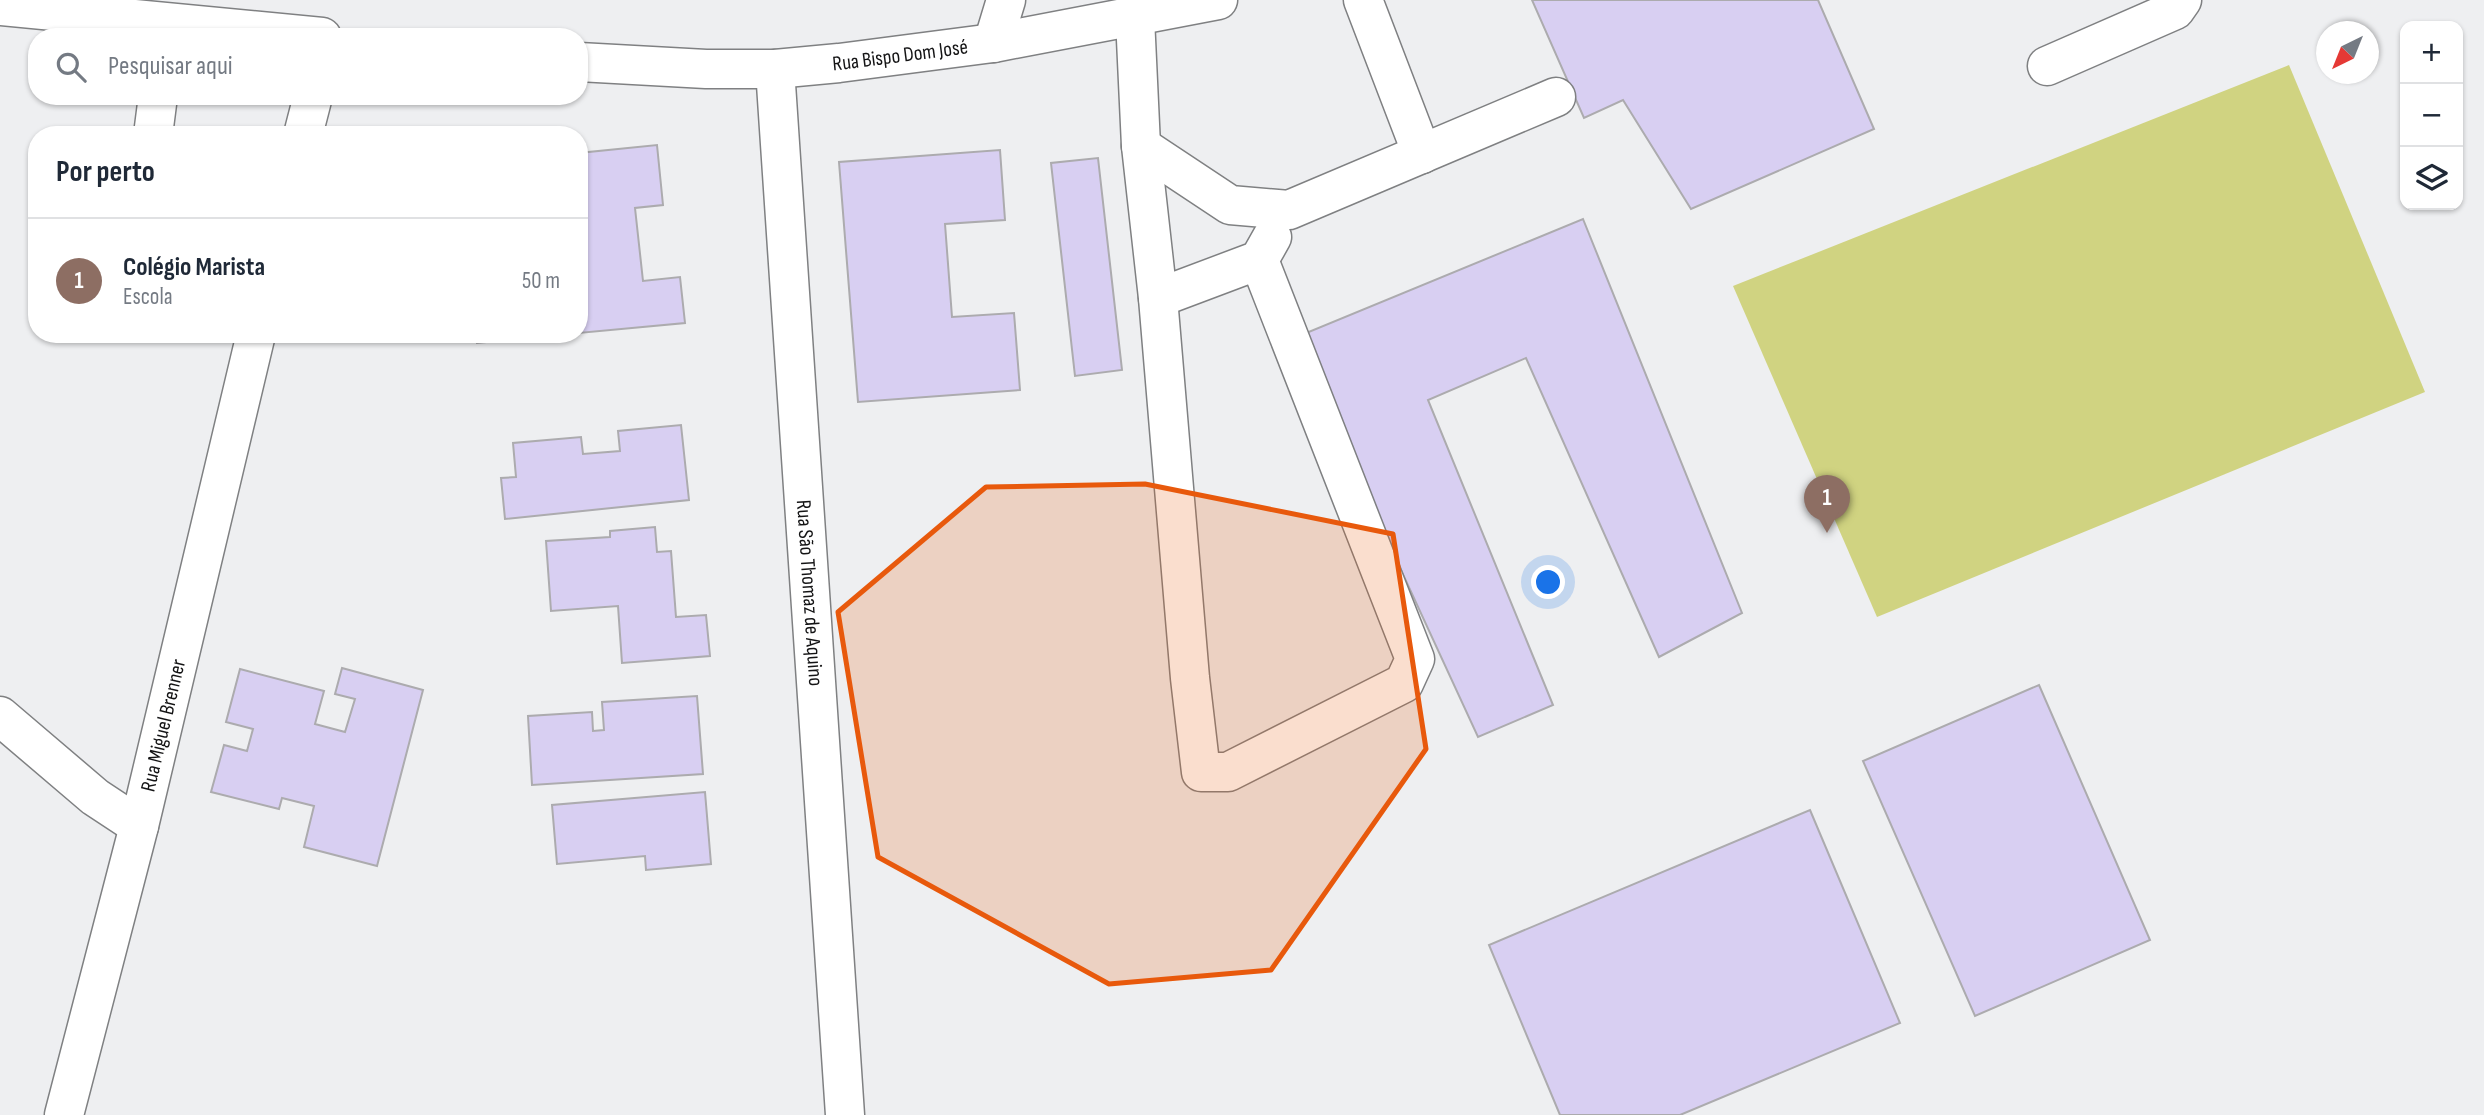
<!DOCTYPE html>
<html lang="pt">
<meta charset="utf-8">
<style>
body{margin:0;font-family:"Sofia Sans Condensed",sans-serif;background:#f2f2f3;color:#1f2937}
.controls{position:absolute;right:21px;top:21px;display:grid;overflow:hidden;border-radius:14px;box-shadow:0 2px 5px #0004}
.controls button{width:63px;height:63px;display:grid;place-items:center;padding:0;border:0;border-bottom:2px solid #e0e1e3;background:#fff;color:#1f2937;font:35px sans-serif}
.compass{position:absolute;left:2316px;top:21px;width:63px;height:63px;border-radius:50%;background:#fff;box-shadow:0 2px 5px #0004;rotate:223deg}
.you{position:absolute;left:1549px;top:583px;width:24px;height:24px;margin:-18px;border:5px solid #fff;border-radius:50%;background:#1a73e8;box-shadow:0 0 0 10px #1a73e833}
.badge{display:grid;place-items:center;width:46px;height:46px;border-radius:50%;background:#db2777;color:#fff;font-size:23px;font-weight:700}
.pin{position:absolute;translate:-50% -58px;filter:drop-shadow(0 2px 4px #0008)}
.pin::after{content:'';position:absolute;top:37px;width:24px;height:21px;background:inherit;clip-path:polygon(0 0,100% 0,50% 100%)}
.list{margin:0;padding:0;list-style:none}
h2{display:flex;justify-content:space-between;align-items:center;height:91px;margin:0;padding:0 28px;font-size:30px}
h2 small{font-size:23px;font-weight:400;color:#747a83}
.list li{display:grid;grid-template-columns:46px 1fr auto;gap:21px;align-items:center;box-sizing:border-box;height:126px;padding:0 28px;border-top:2px solid #e0e1e3}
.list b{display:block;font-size:26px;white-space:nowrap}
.list p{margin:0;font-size:23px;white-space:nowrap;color:#747a83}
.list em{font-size:23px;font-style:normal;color:#747a83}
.icon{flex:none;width:38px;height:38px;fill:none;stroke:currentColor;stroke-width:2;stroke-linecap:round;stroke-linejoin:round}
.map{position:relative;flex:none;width:2484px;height:1115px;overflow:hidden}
.search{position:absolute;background:#fff;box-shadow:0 2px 5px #0004;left:28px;top:28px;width:560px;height:77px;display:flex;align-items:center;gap:18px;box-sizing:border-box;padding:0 24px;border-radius:28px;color:#747a83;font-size:26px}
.panel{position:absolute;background:#fff;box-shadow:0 2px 5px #0004;left:28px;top:126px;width:560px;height:217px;border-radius:28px}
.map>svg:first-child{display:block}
.green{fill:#d0d381}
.building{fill:#d8cff2;stroke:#acabae;stroke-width:2}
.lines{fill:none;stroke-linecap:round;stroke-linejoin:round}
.minor-casing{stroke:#7f8082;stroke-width:41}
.major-casing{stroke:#7f8082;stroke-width:41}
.minor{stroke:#fff;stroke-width:38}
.major{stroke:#fff;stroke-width:38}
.marked{fill:#e8590c;fill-opacity:0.2;stroke:#e8590c;stroke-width:5;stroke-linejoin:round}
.labels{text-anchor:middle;stroke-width:5;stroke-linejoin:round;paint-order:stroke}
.street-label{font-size:21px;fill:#141415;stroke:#eeeff1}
</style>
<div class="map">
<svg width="2484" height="1115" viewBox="0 0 2484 1115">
<rect width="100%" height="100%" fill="#eeeff1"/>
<path class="green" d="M2289,65L2425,392L1877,617L1733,286Z"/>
<path class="building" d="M1532,0H1818L1874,129L1691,209L1623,100L1584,118Z
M657,145L663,205L635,208L643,281L680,277L685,323L579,333V153Z
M1000,150L1005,220L945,224L952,317L1014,313L1020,390L858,402L839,162Z
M1098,158L1122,370L1075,376L1051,163Z
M1583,219L1742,613L1659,657L1526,358L1428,400L1553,705L1478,737L1294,338Z
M476,334H565L477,343Z
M681,425L689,500L505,519L501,478L516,477L513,443L581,437L583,454L620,451L618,431Z
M655,527L657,552L671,551L676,617L706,615L710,656L622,663L618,606L551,611L546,541L610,537V531Z
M342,668L423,690L377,866L304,847L314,806L282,798L279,809L211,792L224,745L247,751L253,729L226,722L240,669L324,691L315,724L345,732L355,699L335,694Z
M2039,685L2150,940L1975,1016L1863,761Z
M697,696L703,774L532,785L528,716L592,712L593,731L604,730L602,702Z
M705,792L711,864L646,870L645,856L557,864L552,805Z
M1810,810L1900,1023L1680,1115H1560L1489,945Z"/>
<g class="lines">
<defs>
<g id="minor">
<path d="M1363,0L1422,154"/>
<path d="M1135,18L1141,146L1158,298L1190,678L1201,772H1228L1404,683L1415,659L1259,260"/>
<path d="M993,43L1006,0"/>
<path d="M2047,66L2175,10L2182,0"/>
<path id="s1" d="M775,69L845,1115"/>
<path d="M153,135L158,96"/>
<path d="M303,135L313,96"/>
<path d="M1141,146L1230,205L1289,210L1556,97"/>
<path d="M1158,298L1259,260L1272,237"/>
<path d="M0,716L95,797L139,826"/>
<path id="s2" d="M64,1115L139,826L256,334"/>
</g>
<g id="major">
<path d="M0,6L322,37"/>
<path id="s3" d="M579,62L706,69H775L839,63L993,43L1218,0"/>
</g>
</defs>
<use href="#minor" class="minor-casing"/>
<use href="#major" class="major-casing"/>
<use href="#minor" class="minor"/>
<use href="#major" class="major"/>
</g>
<path class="marked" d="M1145,484L1393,534L1426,749L1271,970L1109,984L878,857L838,612L986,487Z"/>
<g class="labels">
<g class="street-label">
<text dy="7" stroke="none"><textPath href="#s3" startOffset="322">Rua Bispo Dom José</textPath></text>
<text dy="7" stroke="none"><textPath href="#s1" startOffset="525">Rua São Thomaz de Aquino</textPath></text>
<text dy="7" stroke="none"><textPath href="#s2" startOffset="402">Rua Miguel Brenner</textPath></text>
</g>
</g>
</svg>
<div class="controls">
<button>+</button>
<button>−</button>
<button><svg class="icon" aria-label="layers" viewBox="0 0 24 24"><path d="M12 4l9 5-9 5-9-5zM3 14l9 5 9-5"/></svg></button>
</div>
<svg class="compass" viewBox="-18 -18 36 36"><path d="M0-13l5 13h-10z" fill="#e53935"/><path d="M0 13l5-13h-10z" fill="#747a83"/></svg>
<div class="you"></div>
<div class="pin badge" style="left:1827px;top:533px;background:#8d6e63">1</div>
<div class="search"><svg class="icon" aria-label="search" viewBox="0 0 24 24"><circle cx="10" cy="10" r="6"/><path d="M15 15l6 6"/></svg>Pesquisar aqui</div>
<section class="panel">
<h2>Por perto<small></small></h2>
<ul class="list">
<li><span class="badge" style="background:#8d6e63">1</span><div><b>Colégio Marista</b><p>Escola</p></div><em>50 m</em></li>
</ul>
</section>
</div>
